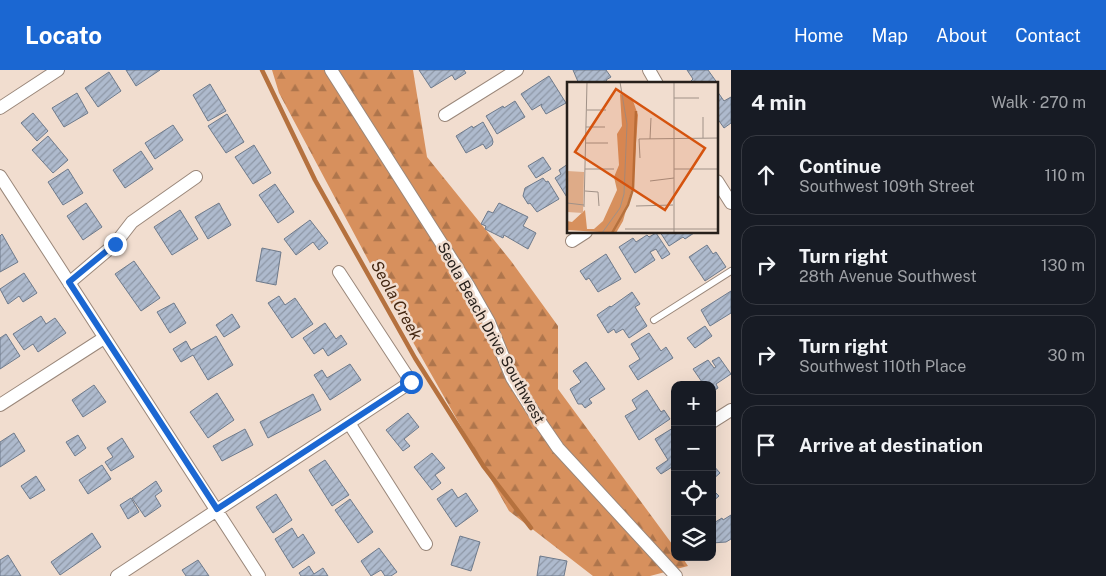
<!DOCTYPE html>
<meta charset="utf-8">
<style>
body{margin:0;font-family:"Public Sans",sans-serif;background:#242831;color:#f1f3f6}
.controls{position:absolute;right:15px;bottom:15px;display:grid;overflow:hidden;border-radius:10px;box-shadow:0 5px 20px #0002}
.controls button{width:45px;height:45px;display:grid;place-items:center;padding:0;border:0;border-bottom:1px solid #363941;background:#171b24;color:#f1f3f6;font:25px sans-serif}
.stop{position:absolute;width:15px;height:15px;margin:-11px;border:4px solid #1b67d2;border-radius:50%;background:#fff}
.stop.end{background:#1b67d2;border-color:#fff;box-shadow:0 1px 5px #0008}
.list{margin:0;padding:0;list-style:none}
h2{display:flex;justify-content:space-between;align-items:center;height:65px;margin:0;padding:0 20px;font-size:21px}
h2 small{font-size:16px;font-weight:400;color:#9ea1a6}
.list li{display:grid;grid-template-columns:32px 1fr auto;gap:15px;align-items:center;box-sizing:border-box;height:80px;margin:0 10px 10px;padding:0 10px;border:1px solid #363941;border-radius:15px}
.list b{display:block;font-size:19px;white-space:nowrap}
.list p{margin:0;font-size:16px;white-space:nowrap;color:#9ea1a6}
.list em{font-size:16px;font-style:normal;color:#9ea1a6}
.icon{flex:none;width:28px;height:28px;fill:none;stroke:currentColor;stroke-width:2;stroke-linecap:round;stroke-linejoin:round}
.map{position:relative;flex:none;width:731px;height:506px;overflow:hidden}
header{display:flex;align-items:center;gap:30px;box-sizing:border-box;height:70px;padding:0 25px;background:#1b67d2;color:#fff}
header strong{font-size:24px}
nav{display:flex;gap:28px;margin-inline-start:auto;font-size:18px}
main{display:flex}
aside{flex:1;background:#171b24}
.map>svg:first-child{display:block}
.forest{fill:url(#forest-firs)}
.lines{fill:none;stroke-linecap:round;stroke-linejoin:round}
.stream{stroke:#b5713e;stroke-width:4.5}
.building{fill:url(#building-hatch);stroke:#6e7a8b}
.service-casing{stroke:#9a877a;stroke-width:8}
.minor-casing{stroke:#9a877a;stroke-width:14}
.service{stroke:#fff;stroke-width:6}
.minor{stroke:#fff;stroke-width:12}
.route{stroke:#1b67d2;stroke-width:6}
.labels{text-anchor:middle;stroke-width:5;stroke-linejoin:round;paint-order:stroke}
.street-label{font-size:15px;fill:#27201b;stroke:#f1ddcf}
.water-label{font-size:16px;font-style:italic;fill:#442711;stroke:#f1ddcf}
.inset-river{fill:none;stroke:#b5713e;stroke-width:2.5}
.inset-road{fill:none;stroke:#a09187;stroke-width:1}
.view{fill:#d5530e;fill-opacity:0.15;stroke:#d5530e;stroke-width:2.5}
.inset-edge{fill:none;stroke:#27201b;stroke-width:2.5}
</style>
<header>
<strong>Locato</strong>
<nav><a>Home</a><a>Map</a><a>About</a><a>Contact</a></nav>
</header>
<main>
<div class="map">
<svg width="731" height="506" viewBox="0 0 731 506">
<defs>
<pattern id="forest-firs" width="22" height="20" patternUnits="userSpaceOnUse" patternTransform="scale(1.25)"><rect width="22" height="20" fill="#d7905d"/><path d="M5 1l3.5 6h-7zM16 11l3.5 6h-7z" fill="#ae754c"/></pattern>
<pattern id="building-hatch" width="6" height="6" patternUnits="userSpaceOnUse" patternTransform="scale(1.25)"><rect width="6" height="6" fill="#aebacd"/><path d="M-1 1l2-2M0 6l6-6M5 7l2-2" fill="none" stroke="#8e97a6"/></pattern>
</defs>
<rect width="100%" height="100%" fill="#f1ddcf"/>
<path class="forest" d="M272,0H413L427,87L511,191L558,256V319L675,478V487H682L688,496L650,506H593L509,441L397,244L279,23Z"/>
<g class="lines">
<path class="stream" d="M262,0L315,110L415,288L484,397L531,458"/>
</g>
<path class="building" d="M126,0H160L136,16Z
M419,0H464L466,3L455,10L452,5L431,18Z
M573,0H606L611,7L606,10L609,14H579Z
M687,0H708L718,14H693L691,11L693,9Z
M109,2L121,21L98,37L85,18Z
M549,6L566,33L546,44L541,36L542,34L532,40L521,24Z
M210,14L226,41L208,51L193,25Z
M717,21L724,31L731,27V53L724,58L717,48Z
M77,23L88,43L64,57L52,38Z
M515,31L525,47L497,64L486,46L503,36L504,38Z
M33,43L48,61L37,71L21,53Z
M227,44L244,72L226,83L208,56Z
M483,52L492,68L493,72L492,75L486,79L483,74L466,83L456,66L472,56L473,58Z
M173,55L183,70L155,89L145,73Z
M48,66L68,90L53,103L32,80Z
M254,75L271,103L253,114L235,87Z
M141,81L153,99L125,118L113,100Z
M543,87L551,99L536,108L528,96Z
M568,94V129L555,108L561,104L559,100Z
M68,99L83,123L63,135L48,112Z
M543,108L546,112L548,111L559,129L537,142L530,133L528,134L523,126L525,118Z
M275,114L294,142L278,153L259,125Z
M86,133L102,157L83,170L67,146Z
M219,133L231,155L208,169L195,147Z
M499,133L528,147L523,156L536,163L528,179L504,165L503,168L485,159L486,156L481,154L488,141L493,143Z
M180,140L198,169L172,185L154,157Z
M310,150L328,173L319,180L313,172L296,185L284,169Z
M660,162H693L694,163L685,169L683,167L669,176Z
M656,163L670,184L662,189L656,179L650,182L655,190L635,203L619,177L633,168L636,172L647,165L649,167Z
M2,164L18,192L0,202V166Z
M707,175L713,184L716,182L726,197L705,211L689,187Z
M262,178L281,182L276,215L256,211Z
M606,184L621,209L598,222L589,208L586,210L580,201Z
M134,191L160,228L141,241L115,204Z
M24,203L37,223L23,232L19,226L8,234L0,219Z
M731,221V243L710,256L701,240Z
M632,222L640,234L635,237L647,256L629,268L623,259L616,263L614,259L608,263L597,245L610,236L611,237Z
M279,226L285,235L295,228L313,254L292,268L268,233Z
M174,233L186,253L170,263L157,242Z
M232,244L240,257L224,267L216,255Z
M41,246L46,254L55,248L66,263L38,282L33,274L24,280L13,264Z
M325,253L336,269L341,265L347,274L328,286L323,278L314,284L303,268Z
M705,256L712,266L695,278L687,268Z
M649,263L661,281L666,277L673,288L638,310L629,296L640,289L631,274Z
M6,264L20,286L0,299V268Z
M216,266L233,295L208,310L193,285L181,292L173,279L186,271L191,280Z
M719,287L731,304L716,314L718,318L712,322V315H704L693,299L708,290L714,298L716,297L712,291Z
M586,292L605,319L589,329L592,333L585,338L582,334H578L570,319L581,312L573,301Z
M350,294L361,310L330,330L314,305L322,300L327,308Z
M94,315L106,332L83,347L72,330Z
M647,320L661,342L664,340L670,349L639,370L625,346L637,339L632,330Z
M217,323L234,350L208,368L190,342Z
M313,324L321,340L268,368L260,352Z
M408,343L419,357L404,369L410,376L403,381L386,360Z
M673,358L675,361V400L672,397L661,404L656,398L668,390L655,369Z
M245,359L253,375L222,391L213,376Z
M14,363L25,381L0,397V372Z
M78,365L86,378L75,386L66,372Z
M122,368L134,387L111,401L105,392L113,387L107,378Z
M432,383L445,398L435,405L441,413L432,420L414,397Z
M325,390L349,425L332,436L309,400Z
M712,394L720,403L712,410Z
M102,395L111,409L88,424L79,410Z
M36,406L45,420L30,429L21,416Z
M156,411L162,421L155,426L161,436L145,447L132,428Z
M452,419L458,428L466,423L478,441L456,457L437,429Z
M712,419L719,426L712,432Z
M276,424L292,450L273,463L256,437Z
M131,428L139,442L128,449L120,435Z
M350,429L373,462L358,473L335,440Z
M731,445V469L726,472L712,473V454L722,448L723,450Z
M292,458L298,468L303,464L315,483L293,498L275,469Z
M92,463L101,477L60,505L51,492Z
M460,466L480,472L471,501L451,495Z
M379,478L397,502L391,506H385L381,500L371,506L361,491Z
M8,485L21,506H0V490Z
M540,486L567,491L564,506H537Z
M198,490L209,506H186L182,500Z
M309,496L314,504L323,498L328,506H301L299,503Z"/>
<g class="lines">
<defs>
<path id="service" d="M654,250L731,201"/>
<path id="minor" d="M331,0L468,215L489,252L512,308L538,349L558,378L676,506
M649,0L657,14
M0,38L58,0
M445,45L517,0
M0,106L259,506
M717,111L731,133
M572,171L586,162
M69,213L115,174L132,152L196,107
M0,335L104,268
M712,352L731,340
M349,353L426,474
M117,506L411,312L339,202"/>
</defs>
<use href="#service" class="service-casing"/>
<use href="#minor" class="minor-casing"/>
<use href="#service" class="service"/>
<use href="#minor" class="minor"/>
</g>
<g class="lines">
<path class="route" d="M115,174L69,212L217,439L411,312"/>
</g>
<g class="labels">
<g class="street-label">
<text transform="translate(491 263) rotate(61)" y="5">Seola Beach Drive Southwest</text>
</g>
<g class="water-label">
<text transform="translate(397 230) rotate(61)" y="6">Seola Creek</text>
</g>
</g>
<g transform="translate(567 12)">
<rect width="151" height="151" fill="#f1ddcf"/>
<path d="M53,12L65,16L71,33L66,103L56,139L49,151L0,148V139L5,140L18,128L20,147H27L36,139L50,108L47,95L52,83L50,52L55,44Z" fill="#d7905d"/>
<path d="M0,89L17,90L16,131L0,130Z" fill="#deab88"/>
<path class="inset-river" d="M45,151L61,123L66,107L69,29"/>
<path class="inset-road" d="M107,16H132M20,28H39M19,45H38M136,56V35M83,57L84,36M19,61H41M73,76L72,57L152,56M18,87H47M107,87H152M83,99L107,96M18,109L31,110L32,124M0,121L17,123M69,124L106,123M17,125L20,0M58,147H152M35,151L53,126L57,112L60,42L53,0M107,151V0"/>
<path class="view" d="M49,7L138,66L98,128L8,70Z"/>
<rect width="151" height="151" class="inset-edge"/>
</g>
</svg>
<div class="controls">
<button>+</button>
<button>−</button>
<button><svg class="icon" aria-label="locate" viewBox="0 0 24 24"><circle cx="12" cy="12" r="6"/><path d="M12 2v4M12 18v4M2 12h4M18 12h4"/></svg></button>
<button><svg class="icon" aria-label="layers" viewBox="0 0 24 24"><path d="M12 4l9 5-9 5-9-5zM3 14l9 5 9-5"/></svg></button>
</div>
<div class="stop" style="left:411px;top:312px"></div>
<div class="stop end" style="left:115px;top:174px"></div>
</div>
<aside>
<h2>4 min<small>Walk · 270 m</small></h2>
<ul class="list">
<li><svg class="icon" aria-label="ahead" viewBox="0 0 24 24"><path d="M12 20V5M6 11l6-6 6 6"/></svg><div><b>Continue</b><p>Southwest 109th Street</p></div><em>110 m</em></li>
<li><svg class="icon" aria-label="right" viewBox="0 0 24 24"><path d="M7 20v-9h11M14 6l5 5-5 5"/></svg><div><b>Turn right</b><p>28th Avenue Southwest</p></div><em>130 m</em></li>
<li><svg class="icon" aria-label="right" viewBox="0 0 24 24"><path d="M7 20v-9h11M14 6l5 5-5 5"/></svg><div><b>Turn right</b><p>Southwest 110th Place</p></div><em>30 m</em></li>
<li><svg class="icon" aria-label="arrive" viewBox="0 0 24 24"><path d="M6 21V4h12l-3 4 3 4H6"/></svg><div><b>Arrive at destination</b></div></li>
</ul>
</aside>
</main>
